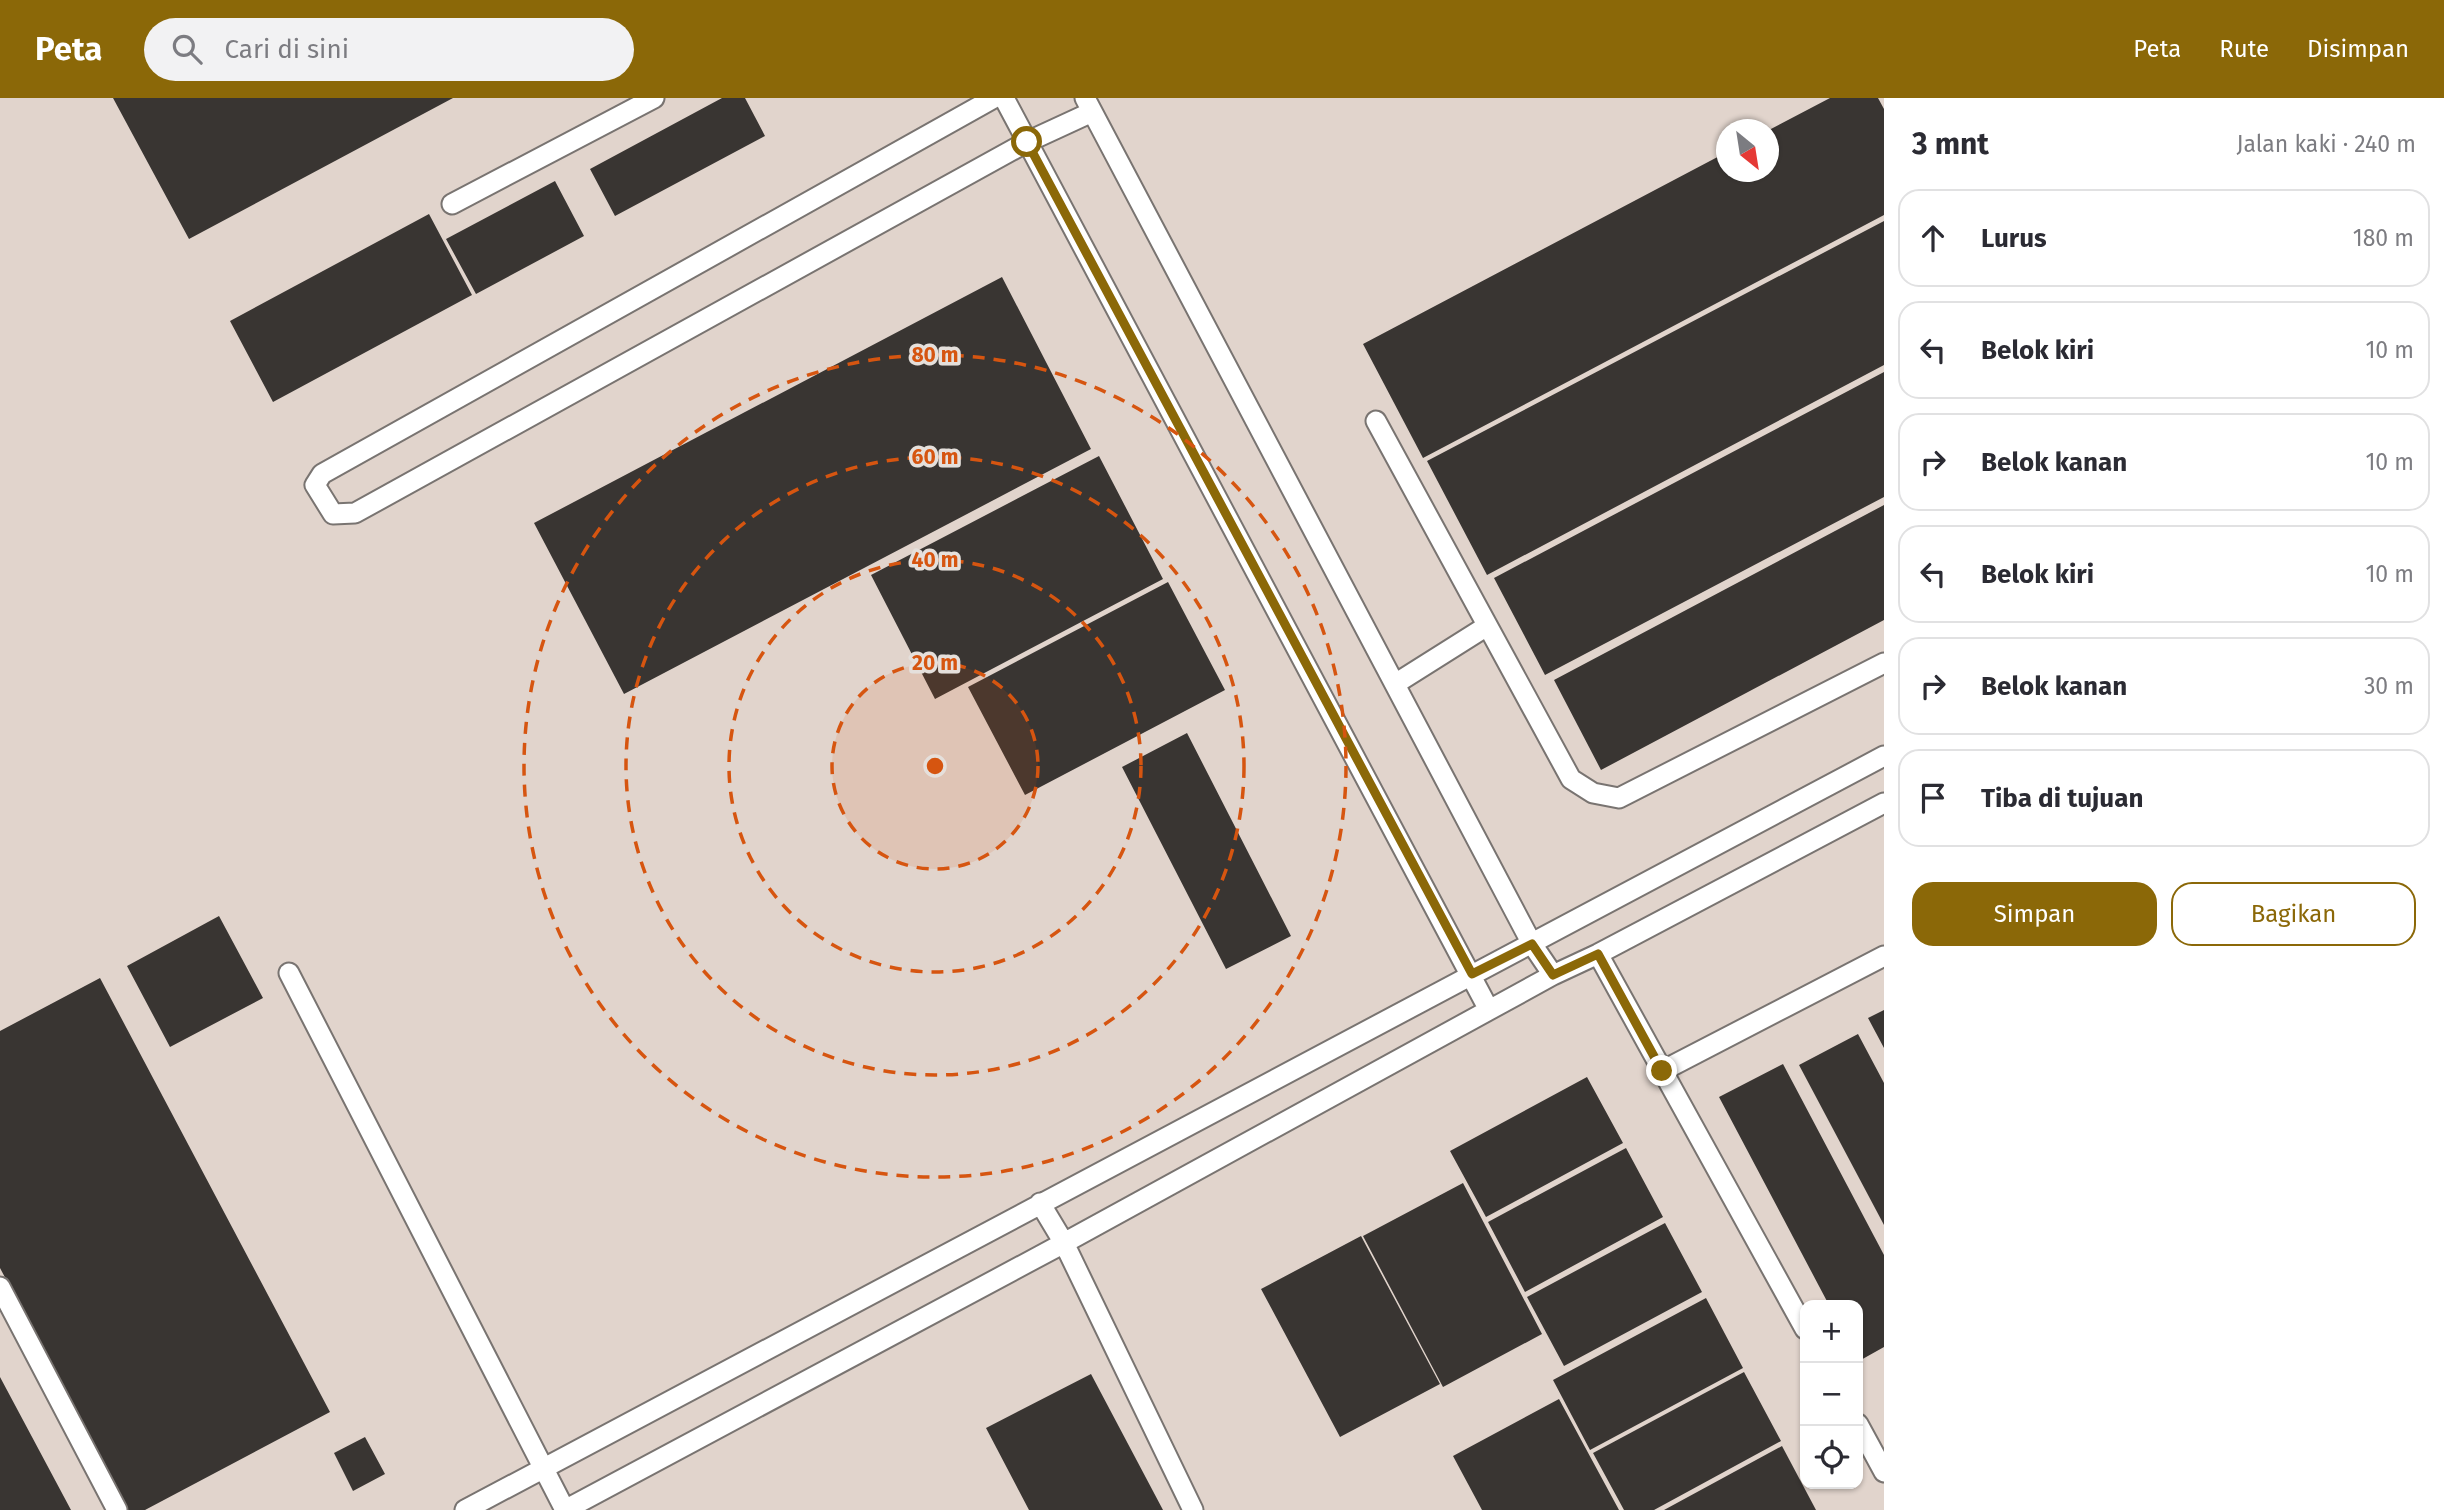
<!DOCTYPE html>
<html lang="id">
<meta charset="utf-8">
<style>
body{margin:0;font-family:"Fira Sans",sans-serif;background:#f2f2f3;color:#2b2b33}
.controls{position:absolute;right:21px;bottom:21px;display:grid;overflow:hidden;border-radius:14px;box-shadow:0 2px 5px #0004}
.controls button{width:63px;height:63px;display:grid;place-items:center;padding:0;border:0;border-bottom:2px solid #e1e1e2;background:#fff;color:#2b2b33;font:35px sans-serif}
.compass{position:absolute;left:1716px;top:21px;width:63px;height:63px;border-radius:50%;background:#fff;box-shadow:0 2px 5px #0004;rotate:150deg}
.stop{position:absolute;width:21px;height:21px;margin:-16px;border:5px solid #8b6808;border-radius:50%;background:#fff}
.stop.end{background:#8b6808;border-color:#fff;box-shadow:0 2px 7px #0008}
.list{margin:0;padding:0;list-style:none}
h2{display:flex;justify-content:space-between;align-items:center;height:91px;margin:0;padding:0 28px;font-size:30px}
h2 small{font-size:23px;font-weight:400;color:#7c7c81}
.list li{display:grid;grid-template-columns:46px 1fr auto;gap:21px;align-items:center;box-sizing:border-box;height:98px;margin:0 14px 14px;padding:0 14px;border:2px solid #e1e1e2;border-radius:21px}
.list b{display:block;font-size:26px;white-space:nowrap}
.list em{font-size:23px;font-style:normal;color:#7c7c81}
.actions{display:flex;gap:14px;padding:21px 28px}
.actions a{flex:1;padding:16px 0;border:2px solid #8b6808;border-radius:21px;text-align:center;font-size:24px;color:#8b6808}
.actions .main{background:#8b6808;color:#fff}
.icon{flex:none;width:38px;height:38px;fill:none;stroke:currentColor;stroke-width:2;stroke-linecap:round;stroke-linejoin:round}
.map{position:relative;flex:none;width:1884px;height:1412px;overflow:hidden}
header{display:flex;align-items:center;gap:42px;box-sizing:border-box;height:98px;padding:0 35px;background:#8b6808;color:#fff}
header strong{font-size:33px}
nav{display:flex;gap:38px;margin-inline-start:auto;font-size:24px}
.search{width:490px;height:63px;background:#f2f2f3;display:flex;align-items:center;gap:18px;box-sizing:border-box;padding:0 24px;border-radius:38px;color:#7c7c81;font-size:26px}
main{display:flex}
aside{flex:1;background:#fff}
.map>svg:first-child{display:block}
.built{fill:#e1d4cc;fill-rule:evenodd}
.building{fill:#393532}
.lines{fill:none;stroke-linecap:round;stroke-linejoin:round}
.lane-casing{stroke:#797471;stroke-width:23}
.lane{stroke:#fff;stroke-width:19}
.route{stroke:#8b6808;stroke-width:9}
.ring{fill:none;stroke:#d65510;stroke-width:3.5;stroke-dasharray:12 9}
.centre{fill:#d65510;stroke:#e5e0dc;stroke-width:3.5}
.ring-label{font-size:21px;text-anchor:middle;font-weight:bold;fill:#d65510;stroke:#e5e0dc;stroke-width:7;stroke-linejoin:round;paint-order:stroke}
</style>
<header>
<strong>Peta</strong>
<div class="search"><svg class="icon" aria-label="search" viewBox="0 0 24 24"><circle cx="10" cy="10" r="6"/><path d="M15 15l6 6"/></svg>Cari di sini</div>
<nav><a>Peta</a><a>Rute</a><a>Disimpan</a></nav>
</header>
<main>
<div class="map">
<svg width="1884" height="1412" viewBox="0 0 1884 1412">
<rect width="100%" height="100%" fill="#e5e0dc"/>
<path class="built" d="M0,0H1884V1412H0ZM1727,32H1769V74H1727ZM1805,1207H1858V1386H1805Z"/>
<path class="building" d="M113,0H453L189,141Z
M722,0H745L765,38L615,118L590,71Z
M1830,0H1878L1884,11V117L1423,360L1363,246L1727,54V74H1769V32Z
M555,83L584,138L476,196L446,141Z
M429,116L472,197L273,304L230,223Z
M1884,123V267L1487,477L1427,363Z
M1002,179L1091,351L624,596L534,425Z
M1884,274V399L1545,577L1494,480Z
M1099,358L1163,481L935,601L871,477Z
M1884,407V522L1601,672L1554,582Z
M1168,484L1225,592L1025,697L968,589Z
M1187,635L1291,838L1226,871L1122,669Z
M219,818L263,900L170,949L127,868Z
M100,880L330,1314L145,1412H128L0,1170V933Z
M1884,912V950L1868,920Z
M1858,936L1884,985V1127L1799,967Z
M1783,966L1884,1157V1249L1859,1263L1858,1207H1829L1719,999Z
M1587,979L1623,1045L1486,1119L1450,1053Z
M1626,1050L1663,1119L1525,1194L1488,1124Z
M1463,1085L1542,1236L1443,1289L1363,1138Z
M1665,1125L1702,1194L1564,1268L1527,1199Z
M1361,1138L1440,1286L1340,1339L1261,1191Z
M1706,1200L1743,1270L1590,1352L1553,1282Z
M1744,1274L1781,1343L1654,1412H1624L1593,1355Z
M1091,1276L1163,1412H1029L986,1330Z
M0,1279L71,1412H0Z
M1559,1301L1619,1412H1482L1453,1358Z
M365,1339L385,1376L353,1393L334,1355Z
M1782,1348L1816,1412H1664Z"/>
<g class="lines">
<defs>
<path id="lane" d="M994,0L322,376L315,387L333,416L355,415L1027,44L1092,14
M1004,0L1489,912
M1085,0L1532,846L1553,877
M452,106L654,0
M1376,323L1571,681L1593,695L1619,700L1884,565
M1395,586L1487,528
M1598,856L1805,1231
M289,875L565,1412
M1662,973L1884,858
M1040,1105L1064,1145L1193,1412
M0,1189L117,1412
M1858,1326L1884,1374
M465,1412L1884,658
M565,1412L1064,1145L1553,877L1598,856L1884,705"/>
</defs>
<use href="#lane" class="lane-casing"/>
<use href="#lane" class="lane"/>
</g>
<g class="lines">
<path class="route" d="M1027,44L1472,876L1532,846L1553,877L1598,856L1662,973"/>
</g>
<circle cx="935" cy="668" r="103" fill="#d65510" fill-opacity=".12"/>
<g class="ring">
<circle cx="935" cy="668" r="103"/>
<circle cx="935" cy="668" r="206"/>
<circle cx="935" cy="668" r="309"/>
<circle cx="935" cy="668" r="411"/>
</g>
<circle cx="935" cy="668" r="10" class="centre"/>
<g class="ring-label">
<text x="935" y="264">80 m</text>
<text x="935" y="366">60 m</text>
<text x="935" y="469">40 m</text>
<text x="935" y="572">20 m</text>
</g>
</svg>
<div class="controls">
<button>+</button>
<button>−</button>
<button><svg class="icon" aria-label="locate" viewBox="0 0 24 24"><circle cx="12" cy="12" r="6"/><path d="M12 2v4M12 18v4M2 12h4M18 12h4"/></svg></button>
</div>
<svg class="compass" viewBox="-18 -18 36 36"><path d="M0-13l5 13h-10z" fill="#e53935"/><path d="M0 13l5-13h-10z" fill="#7c7c81"/></svg>
<div class="stop" style="left:1027px;top:44px"></div>
<div class="stop end" style="left:1662px;top:973px"></div>
</div>
<aside>
<h2>3 mnt<small>Jalan kaki · 240 m</small></h2>
<ul class="list">
<li><svg class="icon" aria-label="ahead" viewBox="0 0 24 24"><path d="M12 20V5M6 11l6-6 6 6"/></svg><div><b>Lurus</b></div><em>180 m</em></li>
<li><svg class="icon" aria-label="left" viewBox="0 0 24 24"><path d="M17 20v-9H6M10 6l-5 5 5 5"/></svg><div><b>Belok kiri</b></div><em>10 m</em></li>
<li><svg class="icon" aria-label="right" viewBox="0 0 24 24"><path d="M7 20v-9h11M14 6l5 5-5 5"/></svg><div><b>Belok kanan</b></div><em>10 m</em></li>
<li><svg class="icon" aria-label="left" viewBox="0 0 24 24"><path d="M17 20v-9H6M10 6l-5 5 5 5"/></svg><div><b>Belok kiri</b></div><em>10 m</em></li>
<li><svg class="icon" aria-label="right" viewBox="0 0 24 24"><path d="M7 20v-9h11M14 6l5 5-5 5"/></svg><div><b>Belok kanan</b></div><em>30 m</em></li>
<li><svg class="icon" aria-label="arrive" viewBox="0 0 24 24"><path d="M6 21V4h12l-3 4 3 4H6"/></svg><div><b>Tiba di tujuan</b></div></li>
</ul>
<div class="actions"><a class="main">Simpan</a><a>Bagikan</a></div>
</aside>
</main>
